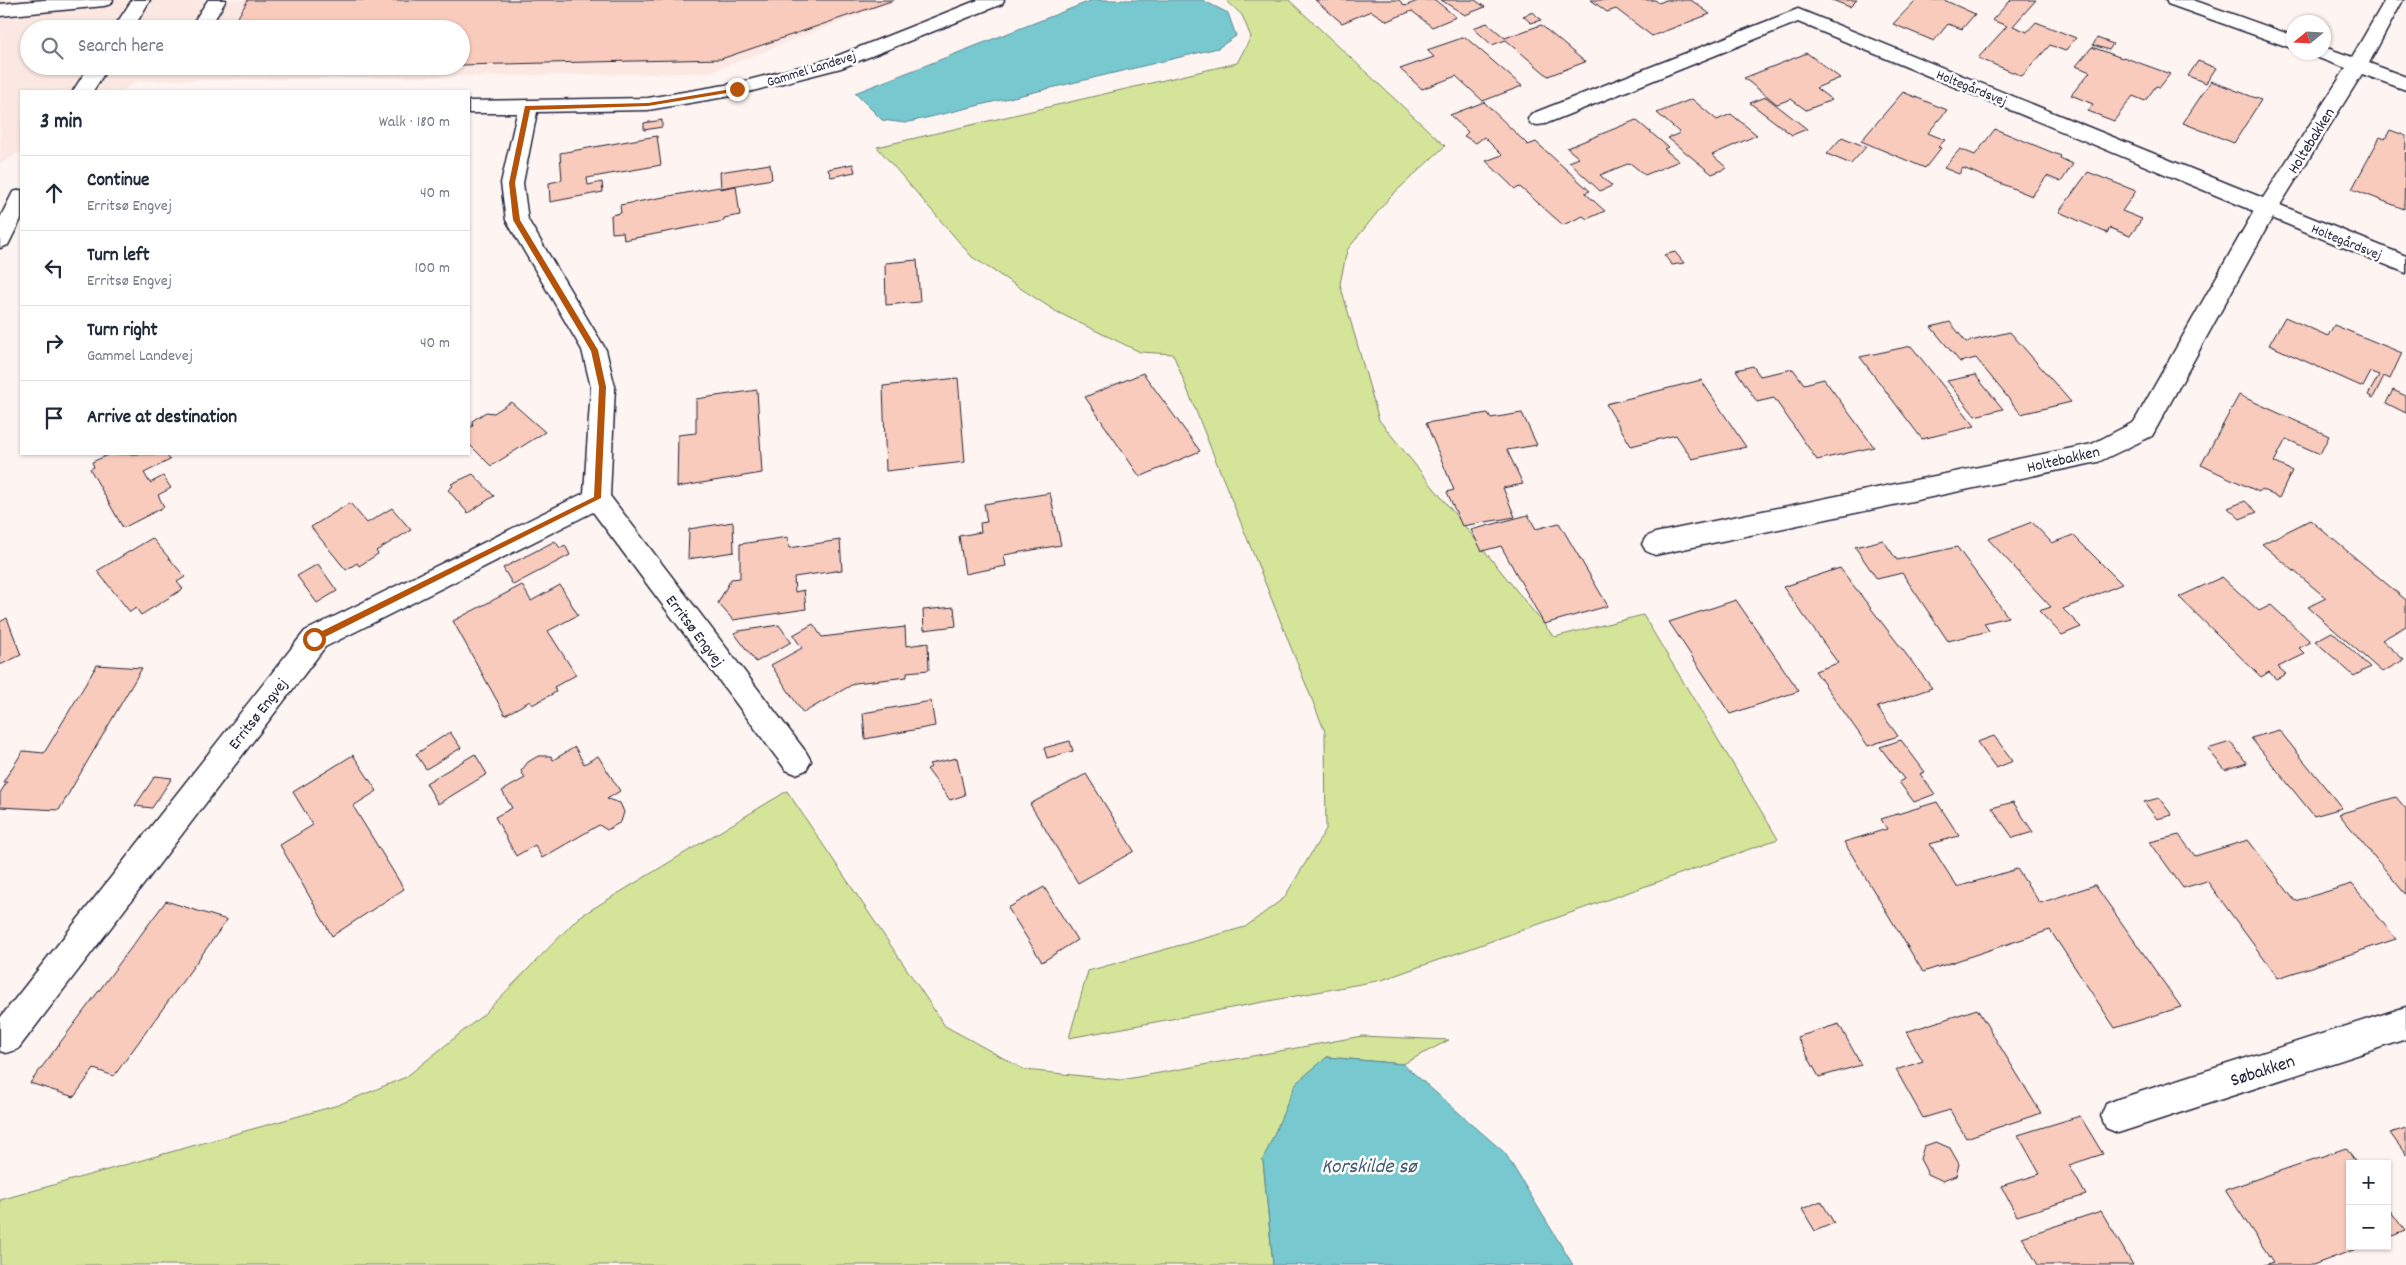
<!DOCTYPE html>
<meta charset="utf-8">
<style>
body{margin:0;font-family:Dekko,sans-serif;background:#f6f6f7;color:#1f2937}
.controls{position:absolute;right:15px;bottom:15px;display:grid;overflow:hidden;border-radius:0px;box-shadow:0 1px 4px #0004}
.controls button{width:45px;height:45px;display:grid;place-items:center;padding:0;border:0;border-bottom:1px solid #e0e1e3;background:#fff;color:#1f2937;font:25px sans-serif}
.compass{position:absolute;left:2286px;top:15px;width:45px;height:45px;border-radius:50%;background:#fff;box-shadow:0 1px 4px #0004;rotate:252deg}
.stop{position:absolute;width:15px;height:15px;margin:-11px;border:4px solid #b45309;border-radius:50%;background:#fff}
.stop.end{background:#b45309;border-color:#fff;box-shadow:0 1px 5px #0008}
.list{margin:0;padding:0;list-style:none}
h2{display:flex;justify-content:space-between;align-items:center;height:65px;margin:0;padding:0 20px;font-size:21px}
h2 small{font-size:16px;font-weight:400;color:#747a83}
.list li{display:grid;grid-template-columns:32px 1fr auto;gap:15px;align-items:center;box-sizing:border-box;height:75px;padding:0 20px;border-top:1px solid #e0e1e3}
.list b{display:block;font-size:19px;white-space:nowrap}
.list p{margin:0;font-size:16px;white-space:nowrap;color:#747a83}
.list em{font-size:16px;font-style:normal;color:#747a83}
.icon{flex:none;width:28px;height:28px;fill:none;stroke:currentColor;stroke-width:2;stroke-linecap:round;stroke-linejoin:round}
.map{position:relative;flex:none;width:2406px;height:1265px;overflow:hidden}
.search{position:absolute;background:#fff;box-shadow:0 1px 4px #0004;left:20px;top:20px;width:450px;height:55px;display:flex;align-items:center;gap:12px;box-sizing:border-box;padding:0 18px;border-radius:28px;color:#747a83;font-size:19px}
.panel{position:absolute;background:#fff;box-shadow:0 1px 4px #0004;left:20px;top:90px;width:450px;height:365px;border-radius:0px}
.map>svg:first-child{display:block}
.built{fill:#fce8e2;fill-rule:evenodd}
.green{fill:#d4e599;stroke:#7b846a}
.water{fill:#78c9cf;stroke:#568694}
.building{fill:#f9cbbc;stroke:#22223b}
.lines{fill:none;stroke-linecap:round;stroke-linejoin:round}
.minor-casing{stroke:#22223b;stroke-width:3}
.minor{fill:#fff;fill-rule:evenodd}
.route{fill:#b45309}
.labels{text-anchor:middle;stroke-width:5;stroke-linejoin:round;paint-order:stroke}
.far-street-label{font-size:14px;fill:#22223b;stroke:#fff}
.street-label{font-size:16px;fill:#22223b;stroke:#fff}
.near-street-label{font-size:19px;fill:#22223b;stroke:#fff}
.near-water-label{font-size:21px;font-style:italic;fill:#405c6f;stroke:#fff}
</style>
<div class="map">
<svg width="2406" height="1265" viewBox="0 0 2406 1265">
<rect width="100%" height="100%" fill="#fef5f2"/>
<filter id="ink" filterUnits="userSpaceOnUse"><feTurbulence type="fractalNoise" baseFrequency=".02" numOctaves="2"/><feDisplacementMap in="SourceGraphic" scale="10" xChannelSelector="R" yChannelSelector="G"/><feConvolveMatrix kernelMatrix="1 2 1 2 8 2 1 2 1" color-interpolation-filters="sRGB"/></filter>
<g filter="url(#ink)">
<path class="built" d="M0,0H898L708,73L138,81L122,91H21V152L0,164ZM29,29H461V66H29Z"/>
<path class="green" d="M1226,0H1289L1445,146L1389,198L1347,250L1340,284L1379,420L1554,637L1643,615L1778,839L1382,980L1069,1038L1088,971L1245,927L1284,898L1326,829L1325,732L1173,354L1140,352L1057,312L972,257L877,147L1237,63L1251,37L1242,15Z
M787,791L945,1026L1025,1070L1121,1080L1362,1036L1449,1040L1403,1064L1327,1057L1263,1160L1273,1265H0V1200L338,1105L406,1077L483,1015L579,917Z"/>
<path class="water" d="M1093,0H1202L1228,13L1236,36L1218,48L905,123L882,120L855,93Z
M1327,1057L1403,1064L1505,1153L1573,1265H1273L1263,1160L1296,1083Z"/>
<path class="building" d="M248,0H894L721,59L461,65V29H231Z
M1315,0H1399L1405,6L1420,0H1435L1456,17L1432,27L1412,11L1387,21L1371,11L1342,23Z
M1441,0H1475L1485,7L1465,15Z
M1591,0H1655L1659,3L1666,0H1691L1710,14L1652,36L1616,9L1607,12Z
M1832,0H1857L1850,7Z
M1916,0H1944L1975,14L1962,29L1948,24L1934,41L1893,24Z
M2011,0H2036L2013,26L2027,32L2036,22L2076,38L2065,51L2050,45L2022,76L1978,58L2007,26L1992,20Z
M1533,12L1541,20L1531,23L1523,16Z
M1487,23L1505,38L1541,25L1585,62L1548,76L1506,40L1492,45L1473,28Z
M1465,37L1522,86L1483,101L1456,76L1422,89L1400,69L1434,57L1427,50Z
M2097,38L2113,44L2109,50L2093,45Z
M2092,47L2122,58L2123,57L2170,74L2160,87L2156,86L2145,101L2133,96L2114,121L2088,111L2093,104L2071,95L2090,72L2076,66Z
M1807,53L1840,78L1816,88L1832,100L1806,110L1791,99L1777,104L1744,78Z
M2198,61L2216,68L2206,83L2188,76Z
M209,66H396L207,71Z
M2211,81L2261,100L2234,143L2183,123Z
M1903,92L1947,110L1928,133L1945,140L1938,147L1941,148L1925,168L1861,141Z
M1766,97L1807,129L1792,135L1750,103Z
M1692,99L1717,120L1731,114L1757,135L1712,155L1727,168L1712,174L1668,138L1680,133L1657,113Z
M1484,102L1528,145L1536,142L1590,191L1585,193L1605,211L1587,219L1583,216L1563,225L1520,187L1515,189L1486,161L1502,155L1484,137L1476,143L1464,136L1468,132L1450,115Z
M662,120V127L644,130V123Z
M1636,120L1668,147L1664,149L1679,161L1645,175L1630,163L1600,175L1612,186L1600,191L1569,162L1579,158L1567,148Z
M1995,129L2061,156L2060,158L2073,164L2061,182L2047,176L2032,196L1963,168L1959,174L1944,168L1960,149L1975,155Z
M2390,130L2406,136L2404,209L2352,189L2380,137L2385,139Z
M657,136L661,165L587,178L588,185L602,182L603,192L550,202L549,183L562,180L560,153Z
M1842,137L1866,147L1851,164L1827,154Z
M770,164L772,179L721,188L720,172Z
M853,164L855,172L831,177L828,169Z
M2088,172L2136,191L2122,211L2142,219L2130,236L2110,228L2107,233L2059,212Z
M736,186L740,215L724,218V221L624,240L623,232L612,233L611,215L621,213L620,205L719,187L720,189Z
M1675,252L1684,263L1672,265L1664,255Z
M917,260L920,302L886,305L885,263Z
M2285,317L2328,336L2334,325L2402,353L2390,379L2384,376L2373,398L2368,395L2379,375L2371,372L2363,387L2269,345Z
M1950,322L1966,342L2010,332L2071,402L2021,414L1976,358L1960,362L1931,327Z
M1911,346L1975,426L1922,439L1860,357Z
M1753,366L1760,376L1793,369L1804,384L1824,379L1874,447L1817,460L1774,398L1757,402L1736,370Z
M1143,373L1200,451L1140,477L1085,397Z
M1975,375L2003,409L1975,416L1947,381Z
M958,378L965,462L886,471L883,386Z
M1701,380L1746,447L1692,459L1676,435L1631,446L1606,404Z
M757,390L762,473L677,487L678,435L696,433V399Z
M2393,390L2406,396V413L2386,403Z
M2239,395L2329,436L2320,454L2286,439L2274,462L2292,471L2279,498L2261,489L2259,492L2201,465Z
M511,402L545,432L491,466L469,444V428L473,426L472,421L486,412L494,413Z
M1488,413L1491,418L1522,413L1537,445L1507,450L1523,484L1503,488L1515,517L1462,526L1447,492L1454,490L1426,423Z
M110,454H166L170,460L144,473L150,483L163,476L171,488L158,495L164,507L123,528L90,469L94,467L92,462Z
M473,474L494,496L468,513L448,490L453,486L451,484Z
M1050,493L1061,545L1004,555L1006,566L965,574L959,536L981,532L980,523L987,522L984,504Z
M2245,501L2257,512L2240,519L2228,508Z
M350,503L367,523L392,508L411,530L376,551L378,554L359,566L357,563L346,570L311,527Z
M1528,515L1536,529L1559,523L1608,606L1544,624L1501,546L1482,551L1471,530Z
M2310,520L2406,600V626L2382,640L2404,660L2382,672L2308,607L2326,598L2262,544Z
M733,522L734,552L688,559L689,529Z
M2032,522L2052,543L2073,535L2122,584L2063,609L2081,627L2062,635L2039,611L2051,607L1988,539Z
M788,537L789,548L840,540L842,570L794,577L795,592L804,590L806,609L733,620L718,603L731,579L740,578V544Z
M152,538L185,577L177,582L183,589L141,615L136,608L130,612L97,571Z
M1883,540L1897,560L1957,547L2008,617L1984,623L1989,631L1948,641L1902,573L1877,579L1855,547Z
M555,541L560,548L565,545L570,555L513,585L503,568Z
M318,564L337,591L317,603L297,576Z
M1840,568L1932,688L1877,707L1898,736L1868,746L1815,671L1838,663L1783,587Z
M2222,577L2259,611L2271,605L2311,642L2299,648L2305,654L2278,667L2286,674L2276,679L2269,672L2261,677L2179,597Z
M522,585L531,601L560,585L578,615L548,631L576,675L554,687L556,692L532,705L530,701L505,715L453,621Z
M1736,600L1799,691L1730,714L1669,622Z
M954,607L956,626L924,630L923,610Z
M7,618L21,655L0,665V622Z
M813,624L822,637L905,627L906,646L928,643L929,670L907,672V677L855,683L803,713L771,665L802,648L793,635Z
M779,625L791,642L756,662L734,633L739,631Z
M2332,632L2370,667L2354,676L2315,641Z
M97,665L142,668L59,810L0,807V793L7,782H3L23,751L44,753Z
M931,701L935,726L865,739L863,713Z
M2279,730L2342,808L2314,816L2251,738Z
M450,732L461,748L426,769L416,754Z
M1994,736L2013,761L1996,768L1977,742Z
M1901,740L1925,772L1920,774L1935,794L1914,802L1899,782L1904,779L1880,747Z
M1070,741L1073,751L1047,758L1044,748Z
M2230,742L2247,763L2225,770L2208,749Z
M575,747L584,764L598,756L620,791L607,799L620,803L624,812L621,822L607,830L599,825L542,858L535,845L516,856L495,817L512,808L502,791L525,778L521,771L528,762L538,756H551L553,760Z
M475,754L487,774L438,804L426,783Z
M353,755L377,791L353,806L404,889L332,936L280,845L313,825L293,792Z
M957,758L965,795L950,800L927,769L931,767L929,764Z
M1086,774L1134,851L1078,883L1030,804Z
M155,776L172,778L152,808L135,806Z
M2396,797L2406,809V895L2339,814Z
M2159,798L2172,815L2157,819L2144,802Z
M1937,802L1959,836L1930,844L1957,887L2017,869L2040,903L2095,885L2181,1007L2115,1028L2050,930L1923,972L1844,842L1887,829L1881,819Z
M2013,802L2033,832L2013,838L1992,808Z
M2179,835L2195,856L2248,840L2295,901L2352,884L2396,939L2278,978L2207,881L2183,888L2150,842Z
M1044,887L1077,940L1042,962L1008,908Z
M166,901L227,920L114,1076L94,1069L74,1097L30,1083Z
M1977,1009L2041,1113L1966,1138L1950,1110L1923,1118L1896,1070L1923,1061L1906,1032Z
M1839,1024L1861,1065L1819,1077L1797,1037Z
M2080,1116L2103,1154L2069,1165L2086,1195L2017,1216L2001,1186L2040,1174L2018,1135Z
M2406,1128V1155L2390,1133Z
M1936,1142L1950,1148L1959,1164L1956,1176L1943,1181L1928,1174L1920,1159L1924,1146Z
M2346,1148L2357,1164H2350V1246H2364L2313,1265H2264L2273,1262L2225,1190Z
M1821,1201L1834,1223L1815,1231L1802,1209Z
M2387,1206L2405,1231L2387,1238Z
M2101,1211L2133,1265H2038L2022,1237Z"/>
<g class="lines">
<defs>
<path id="minor" d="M44,0H113L111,4L104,6L0,16V4Z
M132,0H150L133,29H113Z
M208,0H226L209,29H189Z
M978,0H1004L1002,4L841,68L737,95L648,110L537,112L523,183L528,220L606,350L615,387L610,496L806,752L811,761L806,770L796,774L786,770L593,512L325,647L18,1049L6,1053L0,1051V1018L305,631L584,493L591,387L582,350L506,220L501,183L517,113H469V101L648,98L737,83L827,60Z
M2166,0H2193L2294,36V49L2168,4Z
M2385,0H2403L2369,63L2406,77V90L2362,74L2280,205L2406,256V273L2272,218L2152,436L2098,462L1655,555L1646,551L1642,544L1646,537L1655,533L2092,444L2134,422L2254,211L1798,22L1545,124L1538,125L1531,124L1528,119L1531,114L1798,9L2263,198L2346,68L2313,56L2310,52H2324V47L2352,57Z
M89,66H109L93,91H73Z
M21,190V219L8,245L0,248V218L13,192Z
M2406,1007V1039L2118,1133L2106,1128L2101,1116L2106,1104L2118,1099Z"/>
</defs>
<use href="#minor" class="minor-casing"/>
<use href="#minor" class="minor"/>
</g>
</g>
<path class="route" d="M737,88L739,91L648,106L530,110L515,183L520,220L598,350L606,387L601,498L317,641H312V636L594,497L599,387L591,351L513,220L509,183L525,106L648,103Z"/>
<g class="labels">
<g class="far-street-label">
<text transform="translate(811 68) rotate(-17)" y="5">Gammel Landevej</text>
<text transform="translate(1972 87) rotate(22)" y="5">Holtegårdsvej</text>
<text transform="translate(2347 241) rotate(22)" y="5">Holtegårdsvej</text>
</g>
<g class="street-label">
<text transform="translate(2310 140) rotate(-58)" y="6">Holtebakken</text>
<text transform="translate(2063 458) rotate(-13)" y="6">Holtebakken</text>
<text transform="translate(696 630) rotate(53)" y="6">Erritsø Engvej</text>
<text transform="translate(257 713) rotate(-52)" y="6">Erritsø Engvej</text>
</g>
<g class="near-street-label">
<text transform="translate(2262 1069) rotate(-18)" y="7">Søbakken</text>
</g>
<g class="near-water-label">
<text x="1369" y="1172">Korskilde sø</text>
</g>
</g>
</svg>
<div class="controls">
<button>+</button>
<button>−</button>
</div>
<svg class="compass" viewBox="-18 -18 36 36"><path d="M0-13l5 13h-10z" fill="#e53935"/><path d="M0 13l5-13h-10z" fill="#747a83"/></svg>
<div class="stop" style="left:314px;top:639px"></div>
<div class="stop end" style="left:737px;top:89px"></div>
<div class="search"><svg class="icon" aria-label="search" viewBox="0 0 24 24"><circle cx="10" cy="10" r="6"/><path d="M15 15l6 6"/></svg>Search here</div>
<section class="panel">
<h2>3 min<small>Walk · 180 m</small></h2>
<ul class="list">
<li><svg class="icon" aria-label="ahead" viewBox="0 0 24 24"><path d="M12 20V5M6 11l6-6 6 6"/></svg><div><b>Continue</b><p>Erritsø Engvej</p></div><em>40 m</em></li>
<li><svg class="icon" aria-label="left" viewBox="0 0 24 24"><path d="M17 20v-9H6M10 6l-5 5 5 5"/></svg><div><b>Turn left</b><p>Erritsø Engvej</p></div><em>100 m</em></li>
<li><svg class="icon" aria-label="right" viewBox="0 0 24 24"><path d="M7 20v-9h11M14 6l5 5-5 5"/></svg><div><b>Turn right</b><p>Gammel Landevej</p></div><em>40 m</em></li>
<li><svg class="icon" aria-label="arrive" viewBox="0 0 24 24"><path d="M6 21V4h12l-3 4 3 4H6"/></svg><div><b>Arrive at destination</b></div></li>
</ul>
</section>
</div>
